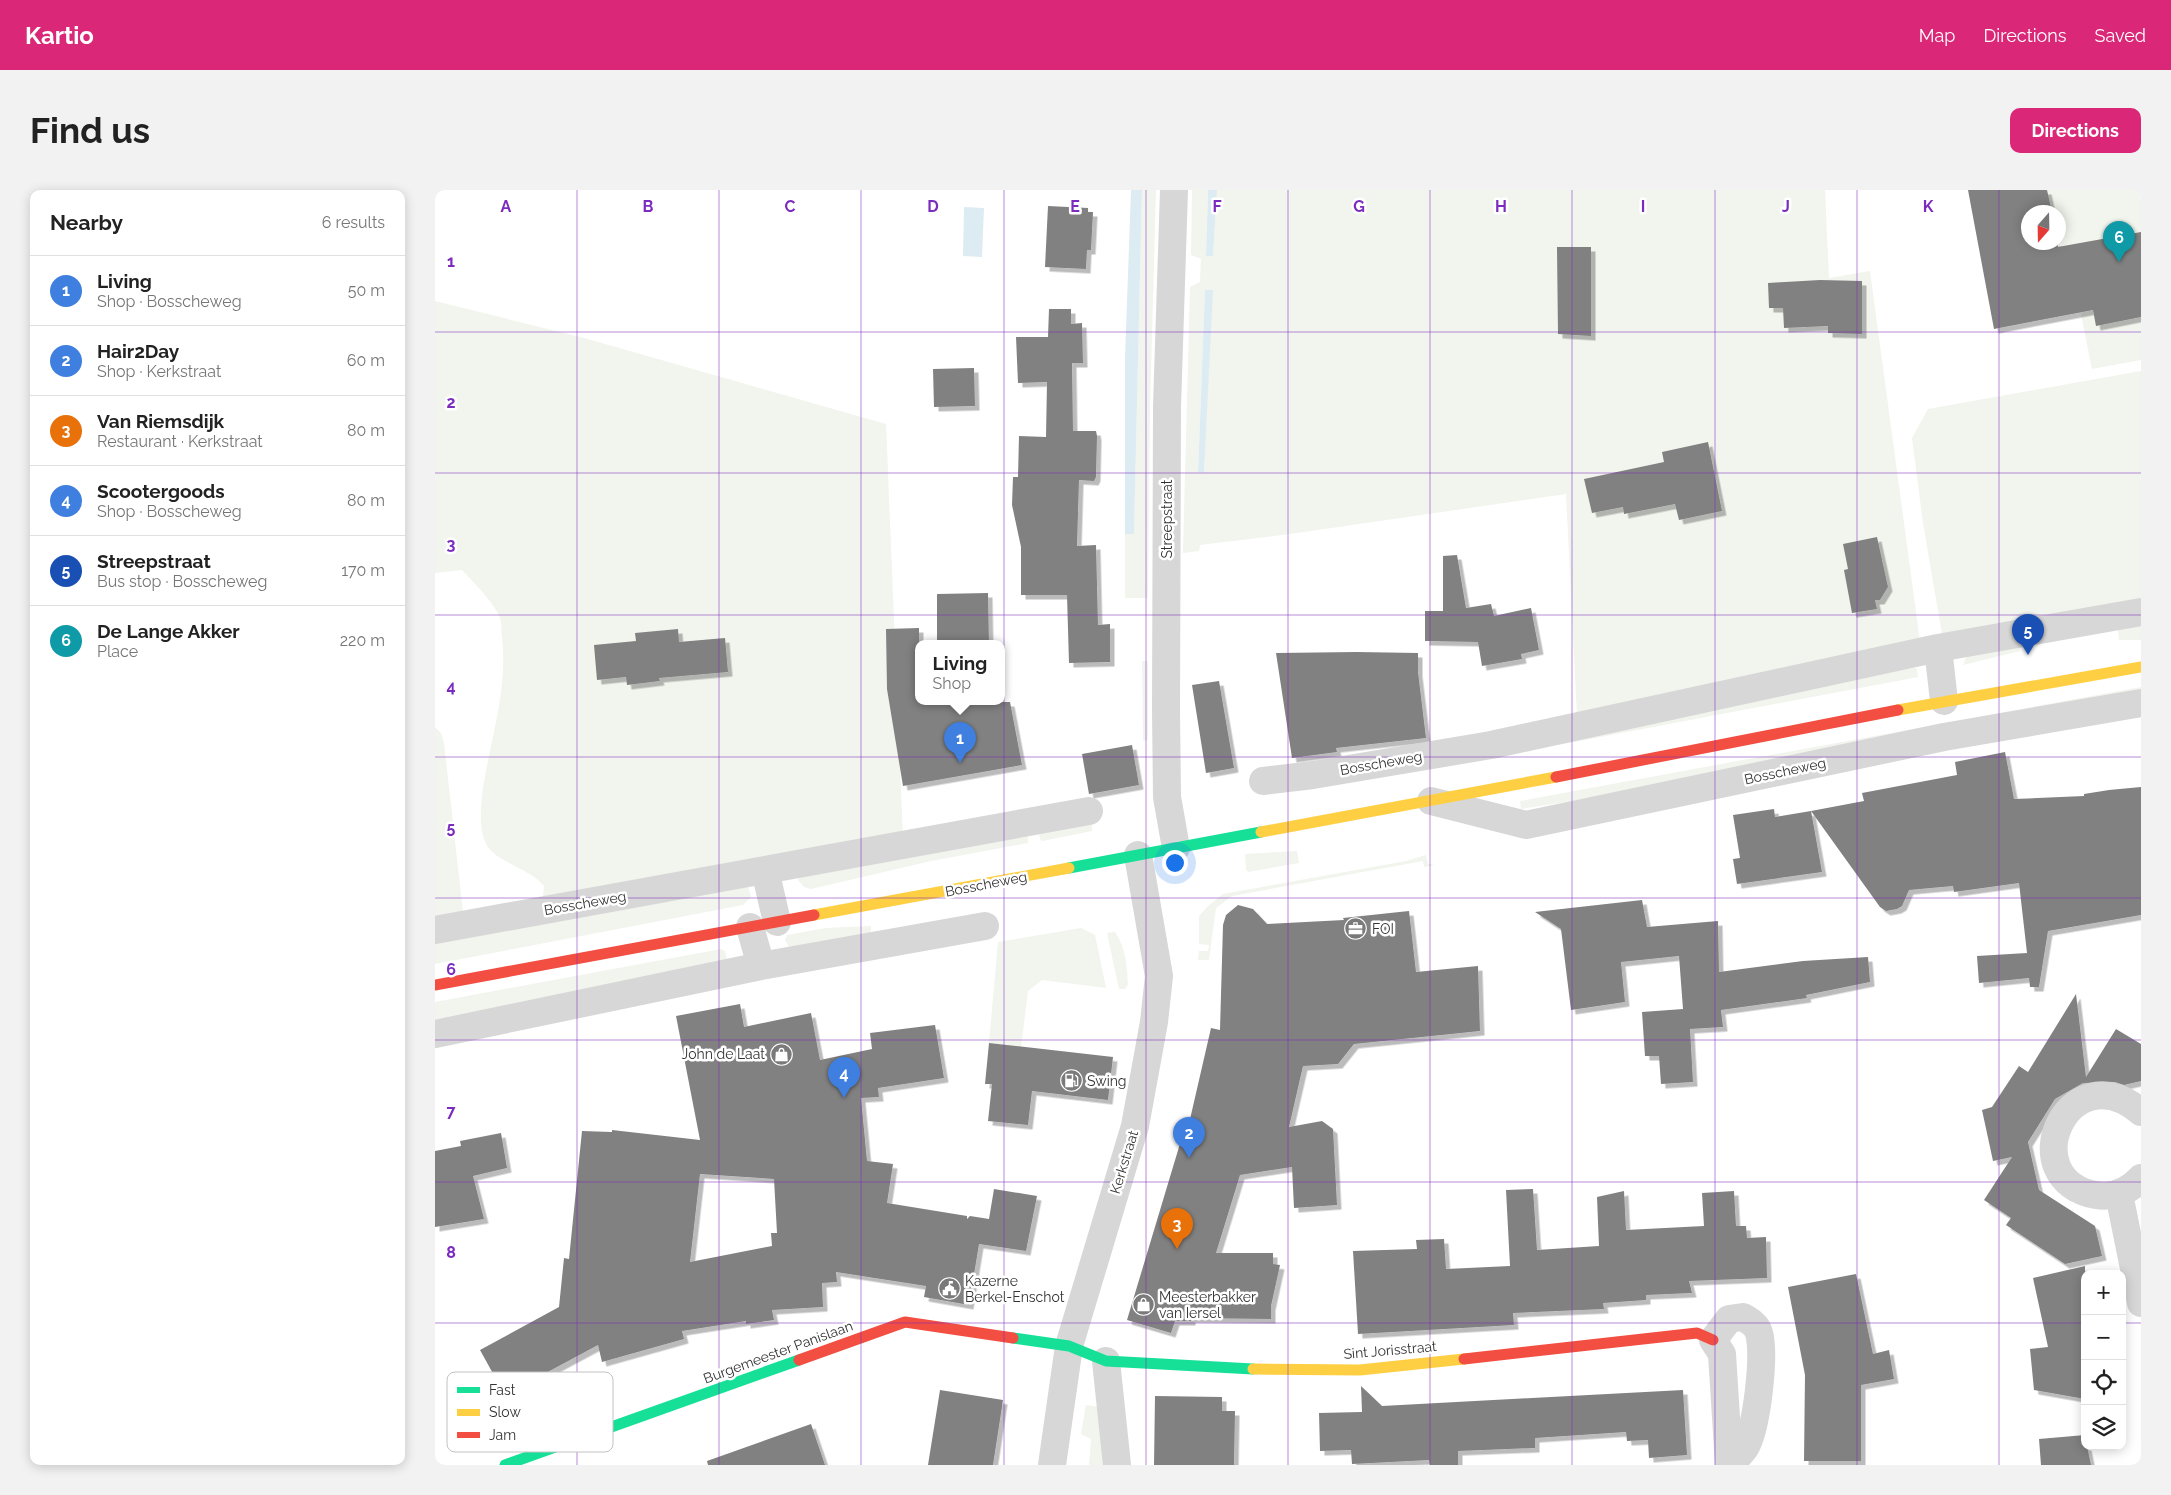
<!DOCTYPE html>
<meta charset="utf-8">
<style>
body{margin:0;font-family:Raleway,sans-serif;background:#f2f2f2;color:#222}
.controls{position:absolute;right:15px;bottom:15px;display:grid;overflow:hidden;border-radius:10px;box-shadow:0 2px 12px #0003}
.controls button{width:45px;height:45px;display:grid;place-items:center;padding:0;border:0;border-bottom:1px solid #e0e0e0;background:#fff;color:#222;font:25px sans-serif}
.compass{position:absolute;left:1586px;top:15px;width:45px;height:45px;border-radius:50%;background:#fff;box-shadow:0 2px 12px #0003;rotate:200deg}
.you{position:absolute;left:739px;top:672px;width:18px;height:18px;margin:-12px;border:4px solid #fff;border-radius:50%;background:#1a73e8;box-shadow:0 0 0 8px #1a73e833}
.badge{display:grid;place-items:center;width:32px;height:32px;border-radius:50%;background:#db2777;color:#fff;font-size:16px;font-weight:700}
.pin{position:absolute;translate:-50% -41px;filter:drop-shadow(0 1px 2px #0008)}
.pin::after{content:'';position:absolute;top:26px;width:18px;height:15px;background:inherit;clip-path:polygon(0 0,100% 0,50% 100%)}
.popup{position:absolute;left:480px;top:450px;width:90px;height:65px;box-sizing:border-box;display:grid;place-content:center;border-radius:10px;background:#fff;filter:drop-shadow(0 1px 4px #0005);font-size:16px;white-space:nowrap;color:#767676}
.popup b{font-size:19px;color:#222}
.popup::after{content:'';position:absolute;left:50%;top:100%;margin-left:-10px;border:10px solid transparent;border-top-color:#fff}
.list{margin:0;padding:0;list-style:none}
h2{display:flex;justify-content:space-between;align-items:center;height:65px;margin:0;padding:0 20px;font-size:21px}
h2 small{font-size:16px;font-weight:400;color:#767676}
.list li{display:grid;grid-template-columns:32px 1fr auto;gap:15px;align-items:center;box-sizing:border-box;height:70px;padding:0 20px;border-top:1px solid #e0e0e0}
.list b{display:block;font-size:19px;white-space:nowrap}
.list p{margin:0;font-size:16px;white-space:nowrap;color:#767676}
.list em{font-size:16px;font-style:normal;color:#767676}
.icon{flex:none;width:28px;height:28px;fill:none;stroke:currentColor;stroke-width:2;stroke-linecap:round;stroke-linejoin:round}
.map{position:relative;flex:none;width:1706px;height:1275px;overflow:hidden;border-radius:10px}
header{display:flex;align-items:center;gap:30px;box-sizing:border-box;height:70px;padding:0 25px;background:#db2777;color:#fff}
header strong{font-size:24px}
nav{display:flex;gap:28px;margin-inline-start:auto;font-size:18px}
.intro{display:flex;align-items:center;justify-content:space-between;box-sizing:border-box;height:120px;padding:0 30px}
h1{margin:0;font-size:35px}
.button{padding:12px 22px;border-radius:10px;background:#db2777;color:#fff;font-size:18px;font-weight:700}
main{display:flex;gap:30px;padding:0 30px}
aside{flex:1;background:#fff;border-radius:10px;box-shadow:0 2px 12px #0003}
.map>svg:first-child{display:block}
.green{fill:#f1f5ed;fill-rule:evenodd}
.water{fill:#ddebf3}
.building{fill:#818181;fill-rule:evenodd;filter:url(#shadow)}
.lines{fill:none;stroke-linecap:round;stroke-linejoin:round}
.street{stroke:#d7d7d7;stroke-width:28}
.fast{stroke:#16e098;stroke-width:11}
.slow{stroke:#ffcf43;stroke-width:11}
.jam{stroke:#f24e42;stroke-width:11}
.grid{fill:none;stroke:#7b2cbf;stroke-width:1;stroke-opacity:0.55}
.labels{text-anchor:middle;stroke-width:5;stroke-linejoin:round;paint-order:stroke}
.street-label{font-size:14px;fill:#333;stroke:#fff}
.poi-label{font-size:14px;fill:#333;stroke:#fff;text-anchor:start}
.key{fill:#fff;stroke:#c2c2c2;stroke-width:1}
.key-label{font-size:14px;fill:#333}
.grid-label{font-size:16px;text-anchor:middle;font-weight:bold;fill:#7b2cbf;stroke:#fff;stroke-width:5;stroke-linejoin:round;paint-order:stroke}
</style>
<header>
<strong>Kartio</strong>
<nav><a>Map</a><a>Directions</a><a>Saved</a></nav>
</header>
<div class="intro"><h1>Find us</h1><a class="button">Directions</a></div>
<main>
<aside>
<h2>Nearby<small>6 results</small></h2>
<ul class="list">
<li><span class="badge" style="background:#3f7fe0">1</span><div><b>Living</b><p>Shop · Bosscheweg</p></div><em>50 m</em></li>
<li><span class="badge" style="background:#3f7fe0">2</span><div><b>Hair2Day</b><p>Shop · Kerkstraat</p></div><em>60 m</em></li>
<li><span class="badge" style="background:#e8710a">3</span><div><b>Van Riemsdijk</b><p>Restaurant · Kerkstraat</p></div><em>80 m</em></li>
<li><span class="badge" style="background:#3f7fe0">4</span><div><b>Scootergoods</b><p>Shop · Bosscheweg</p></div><em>80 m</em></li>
<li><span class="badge" style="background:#1a4fb4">5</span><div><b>Streepstraat</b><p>Bus stop · Bosscheweg</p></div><em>170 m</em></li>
<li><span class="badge" style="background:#0f9aa8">6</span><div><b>De Lange Akker</b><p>Place</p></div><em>220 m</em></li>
</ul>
</aside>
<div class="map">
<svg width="1706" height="1275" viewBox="0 0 1706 1275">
<defs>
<filter id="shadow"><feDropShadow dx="4.5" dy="4.5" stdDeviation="0" flood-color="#0004"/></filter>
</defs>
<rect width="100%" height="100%" fill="#fff"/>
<path class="green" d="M707,0H721L715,217L713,408H690V344L699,343Z
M757,0H773L771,66L778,65L782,0H1390L1394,88L1435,81L1485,452L1142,526L1131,304L855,344L765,355L764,361L748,363L755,97L765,92L766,69L756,65ZM777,100L769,283H768L763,282L770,101Z
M1574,0H1706V170L1657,179L1642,104L1596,108ZM1594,22H1624V52H1594Z
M0,111L149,148L451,234L468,648L108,707L109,696C96,679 59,671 51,654C43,636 46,616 48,598C56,547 73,499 67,447C66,441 67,433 65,428C59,412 38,392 27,380L0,383Z
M1706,181V414L1507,444L1488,333L1477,248L1493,219Z
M1682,433H1706V450H1684Z
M1583,451L1585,461L1528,475L1531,467Z
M707,471H713V550L708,551Z
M1479,478L1482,479L1483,487L1123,555L1122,550L1277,514Z
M1706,497V502L1137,611L1086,619L1085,611Z
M0,537L6,543L9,553L28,722L0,727Z
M657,629V641L607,651L605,649L604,643Z
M593,645V653L496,671L376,699L369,697L363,690L364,687Z
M862,661L864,673L813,682L811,680L810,664Z
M991,665L993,674L1001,675L989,677L988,671L797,706L781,718L774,770H763L764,761H773L774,755L764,754V726L774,715L788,704L971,671Z
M313,696L316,707L308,715L0,774V753Z
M436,736V743L354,757L350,750L352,745L391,738Z
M646,738L660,745L671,798L607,790L593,801L586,857L554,853L563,752Z
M680,742C691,758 692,776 693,795L690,799H684L672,743Z
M286,759L290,761L292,769L0,833V812Z
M651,1215L670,1218L677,1275H654L656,1249L646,1244Z"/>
<path class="water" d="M696,0H707L699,344H690V168Z
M773,0H782L778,66H771Z
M529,17L549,18L547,67L528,66Z
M770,100H778L769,283L763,282Z"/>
<path class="building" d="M1533,0H1612L1617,22H1594V52H1622L1623,57L1706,42V127L1661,136L1658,120L1559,139Z
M613,16L653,18V22H658L656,60H652L651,79L610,77Z
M1122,57H1156V146L1123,144Z
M1385,90L1427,91V144L1393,143V136L1349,138L1348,118H1334L1333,93Z
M614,119H636V134L647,133L648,173H637L638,241H661L662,246L661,287L659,291L644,290L642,356L661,355L663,435L675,434V472L634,473L632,405H586V357L577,315L578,287H583L584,246L611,247L612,192L583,193L581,147H613Z
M539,178L540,216L499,217L498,179Z
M1273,252L1287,321L1244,330L1240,314L1189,324L1188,317L1157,323L1149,289L1229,272L1227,262Z
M1442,347L1453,397L1445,410H1440L1442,419L1417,423L1409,380L1413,379L1408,354Z
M1022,365L1031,418L1056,414L1059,426L1096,418L1104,460L1086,464L1087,469L1047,476L1043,452L990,451V421H1008V366Z
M553,403L554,454H502V404Z
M484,438V512H575L587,575L468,596L452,499L451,439Z
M243,439L244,452L290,448L293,482L224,488L225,491L192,495L191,487L162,490L159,455L201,451L200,443Z
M922,462L983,463V482L991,548L901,558L902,562L857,568L841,463Z
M784,491L799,578L771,583L757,495Z
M697,555L704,595L654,604L647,564Z
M1570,562L1579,609L1649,606V604L1674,600L1706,597V725L1613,741L1604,797H1595L1594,788L1544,793L1542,766L1592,763L1584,693L1519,702L1518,696L1474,700L1467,716L1462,719L1451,721L1445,717L1376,621L1429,611L1427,603L1522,585L1520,572Z
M1339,619L1340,627L1376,621L1387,682L1302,694L1298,669L1305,668L1298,625Z
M1207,710L1212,737L1283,731L1284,782L1368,771L1433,767L1435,792L1371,805L1372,808L1286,820L1288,837L1255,839L1258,892L1226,894L1224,866H1210L1207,822L1248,819L1244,766L1186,772L1190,812L1136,820L1126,739L1100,722Z
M803,715L818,719L832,734L909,730L908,728L974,721L981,782L1043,776L1045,841L919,854L903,874L868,876L854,937L887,931L898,939L902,1015L859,1018L857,977L805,985L781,1063H838V1074L845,1075L836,1116V1129L756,1128V1131H740L736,1143L692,1130L750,937L753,938L776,838L785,840L788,735L791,725Z
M1641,804L1651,887L1681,839L1706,854V891L1689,895L1680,892L1648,893L1620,909L1593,952L1604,1000L1660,1036L1667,1066L1630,1074L1571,1035L1576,1028L1549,1010L1577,967L1558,971L1547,920L1557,917L1584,876L1593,882Z
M305,814L309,837L376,823L385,870L437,859L435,843L500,835L509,888L443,898L444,907L426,908L432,971L458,974L452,1013L532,1026V1029L535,1026L554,1029L559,999L602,1006L591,1061L544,1054L534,1115L489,1107L491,1096L401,1082L402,1092L387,1093L388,1117L337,1120L339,1130L311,1134V1131L247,1141L249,1149L167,1172L163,1155L94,1192L90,1185L66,1198L45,1160L124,1117L129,1068L134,1069L147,941L177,942V940L265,950L241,826ZM265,984L339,989L342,1043H336L337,1056L255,1072Z
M554,853L678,867L673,910L597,901L593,935L553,931L557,894H550Z
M66,943L72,978L38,986L49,1029L0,1037V961L26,956L25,951Z
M1098,999L1102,1060L1164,1056L1162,1007L1189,1001L1191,1040L1269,1036L1267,1003L1299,1001L1301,1036H1311L1312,1048L1331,1047L1332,1088L1254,1091L1257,1103L1211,1105V1110L1168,1113L1169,1119L1078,1123L1079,1135L923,1144L918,1061L982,1059L981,1050L1009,1049L1011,1079L1075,1076L1071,1000Z
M1650,1076V1209L1599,1200L1595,1159L1613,1157L1598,1088Z
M1421,1084L1438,1164L1454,1160L1459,1189L1426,1195V1271H1369L1370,1185L1353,1097Z
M926,1196L947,1216L1248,1200L1252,1265L1214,1268L1213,1250L1192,1251L1191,1242L1100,1248V1258L1023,1261V1275H995L994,1270L917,1274L916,1260L885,1261L884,1223L927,1222Z
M505,1200L568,1210L558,1275H493Z
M720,1206L787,1207V1221H800L799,1275H719Z
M376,1234L390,1275H273L272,1271Z
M1650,1245V1256H1652L1656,1275H1606L1604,1249Z"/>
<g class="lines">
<path class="street" d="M739,0L732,216L731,521L732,607L741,658
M1503,458L1509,511
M828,591L878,585L1056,555L1503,458L1706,422
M996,611L1091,635L1509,547L1706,513
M330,680L342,732
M315,737L326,776
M0,740L654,621
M0,844L326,776L550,736
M1706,922C1632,860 1577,990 1661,1005C1679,1008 1694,1001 1706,988
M1684,1004L1706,1113
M1308,1127C1315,1131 1322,1135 1324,1143C1330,1165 1322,1239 1310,1258C1306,1264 1299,1270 1294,1275L1287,1164L1278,1150L1294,1129Z
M671,1171L682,1275
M617,1275L634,1156L700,936L719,832L724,786L703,665"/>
<path class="fast" d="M634,678L826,642
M578,1148L634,1156L671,1171L818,1179
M70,1275L364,1170"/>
<path class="slow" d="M1463,520L1706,477
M826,642L1121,587
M379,725L634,678
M818,1179L925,1180L1029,1169"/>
<path class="jam" d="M1121,587L1463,520
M0,795L379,725
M1029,1169L1262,1143L1278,1150
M364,1170L470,1132L578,1148"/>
</g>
<path class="grid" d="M142,0V1275M284,0V1275M426,0V1275M569,0V1275M711,0V1275M853,0V1275M995,0V1275M1137,0V1275M1280,0V1275M1422,0V1275M1564,0V1275M0,142H1706M0,283H1706M0,425H1706M0,567H1706M0,708H1706M0,850H1706M0,992H1706M0,1133H1650M1687,1133H1706"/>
<defs>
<symbol id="office-disc" viewBox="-11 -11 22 22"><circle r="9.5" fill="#7a7a7a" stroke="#fff"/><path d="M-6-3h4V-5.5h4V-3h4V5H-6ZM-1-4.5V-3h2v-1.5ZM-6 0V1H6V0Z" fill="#fff"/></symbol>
<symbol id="shop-disc" viewBox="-11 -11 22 22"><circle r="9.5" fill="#7a7a7a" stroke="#fff"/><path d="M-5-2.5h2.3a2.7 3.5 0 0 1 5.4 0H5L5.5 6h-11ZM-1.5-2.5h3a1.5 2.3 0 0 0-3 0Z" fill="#fff"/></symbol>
<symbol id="fuel-disc" viewBox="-11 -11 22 22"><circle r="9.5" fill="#7a7a7a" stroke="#fff"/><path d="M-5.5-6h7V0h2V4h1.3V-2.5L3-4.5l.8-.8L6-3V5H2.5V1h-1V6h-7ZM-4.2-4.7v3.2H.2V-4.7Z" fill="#fff"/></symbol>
<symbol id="civic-disc" viewBox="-11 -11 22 22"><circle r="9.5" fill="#7a7a7a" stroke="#fff"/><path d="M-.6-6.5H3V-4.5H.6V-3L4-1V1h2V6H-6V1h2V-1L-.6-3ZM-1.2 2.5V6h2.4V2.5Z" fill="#fff"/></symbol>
</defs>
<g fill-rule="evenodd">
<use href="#office-disc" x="908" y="726" width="25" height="25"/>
<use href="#shop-disc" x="334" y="852" width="25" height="25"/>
<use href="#fuel-disc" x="624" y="878" width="25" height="25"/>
<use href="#civic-disc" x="502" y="1086" width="25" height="25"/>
<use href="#shop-disc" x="696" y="1102" width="25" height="25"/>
</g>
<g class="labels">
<g class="street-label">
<text transform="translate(732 329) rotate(-90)" y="5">Streepstraat</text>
<text transform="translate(946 573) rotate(-10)" y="5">Bosscheweg</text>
<text transform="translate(1350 581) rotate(-12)" y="5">Bosscheweg</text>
<text transform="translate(551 694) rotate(-11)" y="5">Bosscheweg</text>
<text transform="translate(150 713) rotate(-10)" y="5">Bosscheweg</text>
<text transform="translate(689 972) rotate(-73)" y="5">Kerkstraat</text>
<text transform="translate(955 1160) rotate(-5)" y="5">Sint Jorisstraat</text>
<text transform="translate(343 1162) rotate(-20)" y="5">Burgemeester Panislaan</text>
</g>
<g class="poi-label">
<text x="937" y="744">FOI</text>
<text x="330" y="869" text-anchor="end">John de Laat</text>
<text x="652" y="896">Swing</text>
<text x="530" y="1096">Kazerne<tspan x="530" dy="16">Berkel-Enschot</tspan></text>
<text x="724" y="1112">Meesterbakker<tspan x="724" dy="16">van Iersel</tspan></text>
</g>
</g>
<rect x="12" y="1182" width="166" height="80" rx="8" class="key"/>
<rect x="22" y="1197" width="23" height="6" fill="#16e098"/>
<rect x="22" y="1219" width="23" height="7" fill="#ffcf43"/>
<rect x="22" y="1242" width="23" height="6" fill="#f24e42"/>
<g class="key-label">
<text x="54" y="1205">Fast</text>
<text x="54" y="1227">Slow</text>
<text x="54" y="1250">Jam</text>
</g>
<g class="grid-label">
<text x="71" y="22">A</text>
<text x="213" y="22">B</text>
<text x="355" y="22">C</text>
<text x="498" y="22">D</text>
<text x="640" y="22">E</text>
<text x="782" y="22">F</text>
<text x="924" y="22">G</text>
<text x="1066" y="22">H</text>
<text x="1208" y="22">I</text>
<text x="1351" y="22">J</text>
<text x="1493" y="22">K</text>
<text x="16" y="77">1</text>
<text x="16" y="218">2</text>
<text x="16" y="360">3</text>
<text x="16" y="502">4</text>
<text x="16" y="643">5</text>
<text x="16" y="785">6</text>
<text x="16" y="927">7</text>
<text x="16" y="1068">8</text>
</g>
</svg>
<div class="controls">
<button>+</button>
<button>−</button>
<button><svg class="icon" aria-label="locate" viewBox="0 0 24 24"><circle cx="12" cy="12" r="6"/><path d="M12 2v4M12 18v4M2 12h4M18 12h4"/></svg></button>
<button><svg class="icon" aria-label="layers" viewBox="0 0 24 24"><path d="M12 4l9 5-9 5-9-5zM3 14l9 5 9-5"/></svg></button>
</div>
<svg class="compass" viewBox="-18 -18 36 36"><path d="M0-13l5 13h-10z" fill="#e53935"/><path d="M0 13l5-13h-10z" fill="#767676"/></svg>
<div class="you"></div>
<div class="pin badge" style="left:525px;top:573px;background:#3f7fe0">1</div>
<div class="popup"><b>Living</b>Shop</div>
<div class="pin badge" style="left:754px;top:968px;background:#3f7fe0">2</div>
<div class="pin badge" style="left:742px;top:1059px;background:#e8710a">3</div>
<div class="pin badge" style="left:409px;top:908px;background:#3f7fe0">4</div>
<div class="pin badge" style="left:1593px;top:465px;background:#1a4fb4">5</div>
<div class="pin badge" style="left:1684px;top:72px;background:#0f9aa8">6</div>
</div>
</main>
